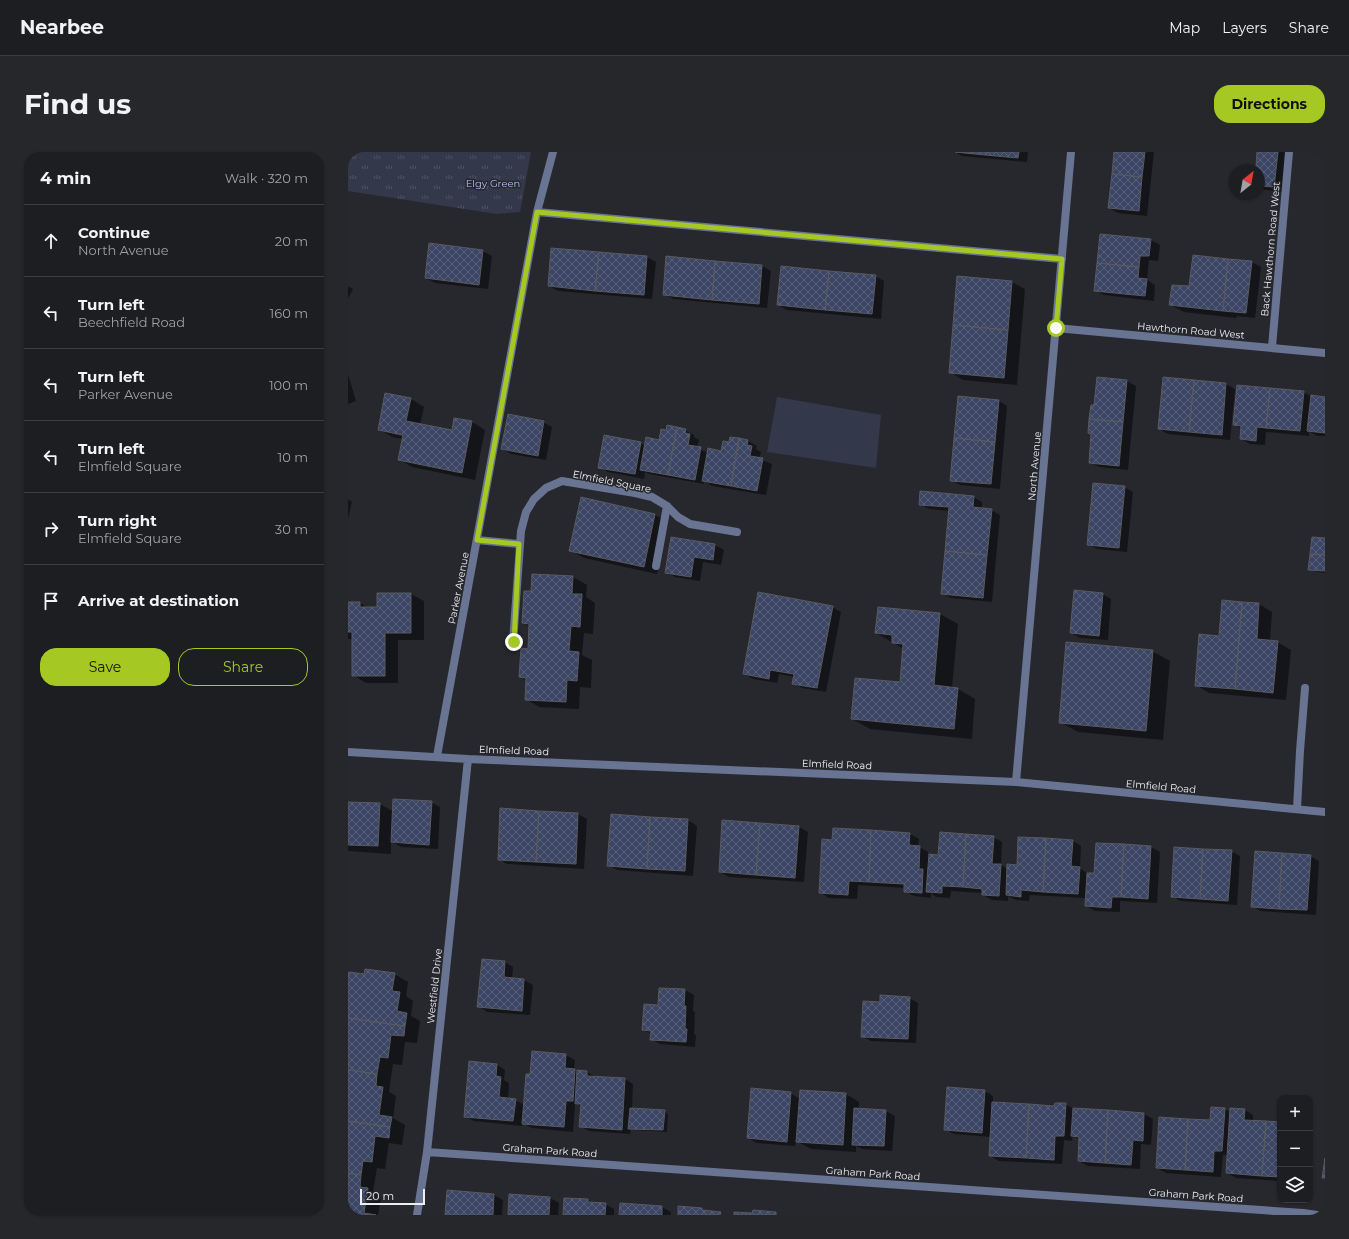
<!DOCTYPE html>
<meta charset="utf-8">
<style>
body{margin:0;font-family:Montserrat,sans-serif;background:#25272a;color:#f1f3f6}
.controls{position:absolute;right:12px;bottom:12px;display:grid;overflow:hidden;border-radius:8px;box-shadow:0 1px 3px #0004}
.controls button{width:36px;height:36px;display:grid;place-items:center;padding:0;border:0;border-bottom:1px solid #3a3c40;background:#1c1e22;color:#f1f3f6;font:20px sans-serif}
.compass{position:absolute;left:881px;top:12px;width:36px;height:36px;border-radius:50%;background:#1c1e22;box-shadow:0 1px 3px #0004;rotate:31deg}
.scale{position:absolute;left:12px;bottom:10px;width:65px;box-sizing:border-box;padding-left:4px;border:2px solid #edeef2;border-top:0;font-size:11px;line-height:14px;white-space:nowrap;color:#edeef2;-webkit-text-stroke:3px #26282e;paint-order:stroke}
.stop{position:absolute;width:12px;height:12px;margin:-9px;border:3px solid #a5c822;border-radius:50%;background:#fff}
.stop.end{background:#a5c822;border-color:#fff;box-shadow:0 1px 4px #0008}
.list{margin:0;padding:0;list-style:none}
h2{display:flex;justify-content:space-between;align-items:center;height:52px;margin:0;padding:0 16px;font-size:17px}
h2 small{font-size:13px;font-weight:400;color:#a0a2a5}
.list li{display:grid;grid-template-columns:26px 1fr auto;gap:12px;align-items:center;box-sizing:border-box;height:72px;padding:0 16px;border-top:1px solid #3a3c40}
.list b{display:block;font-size:15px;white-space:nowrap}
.list p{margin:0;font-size:13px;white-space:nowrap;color:#a0a2a5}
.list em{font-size:13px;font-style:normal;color:#a0a2a5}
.actions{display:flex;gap:8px;padding:12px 16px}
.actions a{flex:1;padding:9px 0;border:1px solid #a5c822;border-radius:16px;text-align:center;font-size:14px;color:#a5c822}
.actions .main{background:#a5c822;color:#111}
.icon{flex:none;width:22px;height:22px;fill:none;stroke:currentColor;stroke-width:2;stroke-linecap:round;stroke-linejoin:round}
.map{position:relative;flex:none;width:977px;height:1063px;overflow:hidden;border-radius:16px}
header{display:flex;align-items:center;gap:24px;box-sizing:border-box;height:56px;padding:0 20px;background:#1c1e22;border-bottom:1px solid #3a3c40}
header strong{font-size:19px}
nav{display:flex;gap:22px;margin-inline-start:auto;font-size:14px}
.intro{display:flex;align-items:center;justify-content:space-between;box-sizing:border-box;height:96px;padding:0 24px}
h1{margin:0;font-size:28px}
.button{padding:10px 18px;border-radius:16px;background:#a5c822;color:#111;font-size:14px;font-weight:700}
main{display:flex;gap:24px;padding:0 24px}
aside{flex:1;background:#1c1e22;border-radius:16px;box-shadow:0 1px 3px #0004}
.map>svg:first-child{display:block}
.park{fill:url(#park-tufts)}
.pitch{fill:#33384a}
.shadow{fill:#0007;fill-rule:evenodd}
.building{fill:url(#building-cross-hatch);stroke:#585a60}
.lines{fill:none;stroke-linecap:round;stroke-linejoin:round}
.lane{stroke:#697392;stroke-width:8}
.street{stroke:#697392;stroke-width:8}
.route{stroke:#a5c822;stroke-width:5}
.labels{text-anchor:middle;stroke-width:3;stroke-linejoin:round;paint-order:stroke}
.park-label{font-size:10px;fill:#aebff7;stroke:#26282e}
.street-label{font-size:10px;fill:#edeef2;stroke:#26282e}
</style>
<header>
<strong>Nearbee</strong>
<nav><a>Map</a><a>Layers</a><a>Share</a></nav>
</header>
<div class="intro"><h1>Find us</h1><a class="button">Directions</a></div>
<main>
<aside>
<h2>4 min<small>Walk · 320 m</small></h2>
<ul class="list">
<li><svg class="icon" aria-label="ahead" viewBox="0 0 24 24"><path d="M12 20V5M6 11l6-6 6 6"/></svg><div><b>Continue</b><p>North Avenue</p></div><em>20 m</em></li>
<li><svg class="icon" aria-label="left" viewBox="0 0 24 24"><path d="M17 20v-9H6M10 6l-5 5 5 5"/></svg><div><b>Turn left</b><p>Beechfield Road</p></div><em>160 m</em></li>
<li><svg class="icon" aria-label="left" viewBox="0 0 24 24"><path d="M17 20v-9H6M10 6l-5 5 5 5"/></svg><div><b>Turn left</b><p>Parker Avenue</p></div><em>100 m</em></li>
<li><svg class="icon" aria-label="left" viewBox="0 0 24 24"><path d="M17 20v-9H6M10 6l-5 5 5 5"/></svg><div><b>Turn left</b><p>Elmfield Square</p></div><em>10 m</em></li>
<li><svg class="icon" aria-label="right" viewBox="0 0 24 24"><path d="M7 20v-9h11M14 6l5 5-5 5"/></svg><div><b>Turn right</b><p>Elmfield Square</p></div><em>30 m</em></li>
<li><svg class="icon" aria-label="arrive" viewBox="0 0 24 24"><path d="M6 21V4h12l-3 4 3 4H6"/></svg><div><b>Arrive at destination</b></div></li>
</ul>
<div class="actions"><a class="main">Save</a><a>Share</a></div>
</aside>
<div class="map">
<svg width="977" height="1063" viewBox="0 0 977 1063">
<defs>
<pattern id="park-tufts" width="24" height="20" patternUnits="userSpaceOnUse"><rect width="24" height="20" fill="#33384a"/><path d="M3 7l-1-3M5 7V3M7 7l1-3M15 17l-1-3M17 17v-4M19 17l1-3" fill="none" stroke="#515565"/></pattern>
<pattern id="building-cross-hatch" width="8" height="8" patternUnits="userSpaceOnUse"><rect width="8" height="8" fill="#3c4563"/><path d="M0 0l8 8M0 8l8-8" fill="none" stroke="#58607a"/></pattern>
</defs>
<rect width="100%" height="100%" fill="#26282e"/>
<path class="park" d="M0,0H183L172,60L149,62L0,39Z"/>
<path class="pitch" d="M429,245L533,263L528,316L419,300Z"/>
<path class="shadow" d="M606,0H680L679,10L614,4Z
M767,0H806L799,64L770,61L761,56Z
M910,0H939L935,40L911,37V18H900L909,16Z
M753,83L803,88L812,93L810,109L801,108L799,128L807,133L806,149L756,143L747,138Z
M82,92L135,99L144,104L140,137L87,131L78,126Z
M204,97L299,105L308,110L304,147L210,139L201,134Z
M904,110L913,115L907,166L889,164L888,166L836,160L822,153L842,136Z
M414,114L423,119L419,156L325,147L316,142Z
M527,124L536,129L533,167L439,158L430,153Z
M610,125L664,130L677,137L669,233L615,228L602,220Z
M0,134L5,137L0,147Z
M0,222L8,249L0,252Z
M816,226L878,232L887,237L882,288L820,282L811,277Z
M779,229L788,234L780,318L751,315L742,310L747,254Z
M955,240L963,244L977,246V284H969L961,279V284L918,280L917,293L902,292L893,287L894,277L886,273Z
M63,247L76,255L72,273L105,280L107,267L124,270L137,278L127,328L64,315L51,307L55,287L44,285L31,277ZM44,280L60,283L59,285L44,282Z
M651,249L659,254L652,337L612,333L603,328Z
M195,270L204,275L198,308L163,302L155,297Z
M337,278L346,283V285L351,288L349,296L360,301L374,300L382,291L383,286L400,289L409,294L408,297L413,300L411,307L424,312L418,343L364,334L356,329V332L301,322L297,320L296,327L260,320L251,315L293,291L297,294L312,289L319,279Z
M776,335L785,340L779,400L749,397L740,392Z
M625,345L634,350V357L643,358L652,363L644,450L603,446L594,441L602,359L581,357L572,352Z
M234,346L307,363L320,370L309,422L236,406L222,398Z
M0,347L4,350L0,367Z
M324,386L367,393L376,398L373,413L355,410L352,429L327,425L318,420Z
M977,387V421L965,419L961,417Z
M185,423L225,425L239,433L238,445L247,451L245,482L236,481L234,503L244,508L243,536L232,535L231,557L191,555L178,547L179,529L172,525L181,498L182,475L175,471L184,440Z
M63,442L76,449V488H50V531H18L5,523V487H0V451H12L21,456H30Z
M754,442L763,447L760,488L732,486L723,481Z
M875,449L911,452L924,460L922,489L929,490L943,498L938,548L861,541L848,533L872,485Z
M484,455L493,460L478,540L454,536L445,531L446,525L431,522L429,531L405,527L396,522Z
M530,456L592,462L610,472L604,536L610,537L627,547L624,587L522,577L504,567L553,531L556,497L528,481Z
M804,499L822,509L815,588L730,580L712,570Z
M83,650L92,655L90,697L53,695L43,689V702L0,699V651L32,652L46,660Z
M153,657L230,662L239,667L236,717L159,712L151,707Z
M340,668L349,674L345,724L269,718L260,713Z
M451,675L460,680L456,730L381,725L372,720Z
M562,682L571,687L570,694L580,700V703L591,704L645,685L654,690L653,713L660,717L725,689L733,694L732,716L740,722H747L749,692L803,695L812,700L809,751L772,749V760L747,759L738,754V746L682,743L681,749L668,748L660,744V749L644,748L635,743V741L603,739L602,746L588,745L583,741V746L566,744L557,739V736L510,733L509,747L481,746L472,740L485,689Z
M883,699L892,704L889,753L833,749L824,744Z
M962,704L971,709L968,763L913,759L904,754Z
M157,810L165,815L164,827L176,828L185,833L182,863L139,860L131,854Z
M0,821L17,823L46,822L60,830L58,844L65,849L63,864L72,869L69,891L57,890L54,913L45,912L41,940L48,944L45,966L57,973L54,993L41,991L37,1017L29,1016L25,1040L33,1045L30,1063H0Z
M337,838L346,843L345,859L347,860L346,882L348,883L347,895L312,892L303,887L304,882L295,878L310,854Z
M561,846L570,851L568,891L523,889L514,884L533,851Z
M185,900L218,903L227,908L226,918L239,920L247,925L277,927L285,932L284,957L316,959L320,962L319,980L285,978L283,977L282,982L241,979L232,974L233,954L231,953H227L225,980L184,976L174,971V974L126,969L117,964L148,912L157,918L156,928L161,931L160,947L167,948L177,953L183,923Z
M637,939L645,944V951L707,955L717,952L726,957L796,962L805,967L803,993L793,992L792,1017L740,1014L731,1009L732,988L725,984L724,989L716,988L714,1012L651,1009L642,1004L644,985L606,982L597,977Z
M442,941L452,947L498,942L511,950V957L538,959L547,964L544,999L514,997L508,994V1000L463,997L448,989L447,994L409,991L400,986Z
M876,957L883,960L897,958L905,963V969L932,971V1029L888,1026L879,1021L880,1003H875L873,1025L818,1021L809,1016Z
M962,966L964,967L962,999Z
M146,1043L155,1048L154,1063H98Z
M162,1043L202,1046L211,1051L210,1063H161Z
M240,1048L245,1051L257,1052L266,1057V1063H216Z
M273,1052L314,1055L323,1060V1063H272Z"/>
<path class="building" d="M607,0H638L637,3Z
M638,0H671L670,6L637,3Z
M766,0H797L794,25L764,22Z
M909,0H930L926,35L911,34V18H899V14L908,15Z
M764,22L794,25L791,59L760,56Z
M752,82L803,87L801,104H792L791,115L749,111Z
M81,91L135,98L131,133L77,126Z
M203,96L251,100L247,139L200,134Z
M251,100L299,104L296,143L247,139Z
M845,103L880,107L875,159L821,153L824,133L841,134Z
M318,104L367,109L364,148L315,143Z
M880,107L904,109L898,161L875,159Z
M367,109L414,113L411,152L364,148Z
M749,111L791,115L790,126L799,127L797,144L746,139Z
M433,114L481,119L477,158L429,153Z
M481,119L528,123L524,162L477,158Z
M609,124L664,129L660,178L605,173Z
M605,173L660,178L656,226L601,221Z
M749,225L779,228L775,270L741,267L743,253H746Z
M815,225L846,228L841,280L810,277Z
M846,228L878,231L874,283L841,280Z
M889,233L922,236L918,276L909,275L908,289L892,287L893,274L885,273Z
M922,236L956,239L952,279L918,276Z
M37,241L63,246L58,269L104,278L106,266L124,269L114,321L50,308L55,283L30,278Z
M963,243L977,245V281L959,279Z
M610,244L651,248L647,290L606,286Z
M160,262L196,269L190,304L153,297Z
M741,267L775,270L771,314L741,311L743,282L740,281Z
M319,273L329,275L320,323L292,318L298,285L311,288L313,277L318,278Z
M329,275L338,277L337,281L342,282L340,293L353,295L347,328L320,323Z
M256,283L293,290L287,322L250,316Z
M382,285L391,286L383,334L354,329L360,296L373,299L375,289L381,290Z
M391,286L400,288L399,293L404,294L402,304L415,306L409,339L383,334Z
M606,286L647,290L643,332L602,329Z
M745,331L777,334L771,396L739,393Z
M572,339L626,344L625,355L644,357L639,403L597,399L601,355L571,353Z
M233,345L307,362L296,415L221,399Z
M323,385L367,392L365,408L346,405L343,425L317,421Z
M964,385L977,386V403L962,402Z
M597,399L639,403L635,446L593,442Z
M962,402L977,403V419L960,418Z
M184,422L225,424L224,442H234L232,475L223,474L221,499L231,500L229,529L219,528L218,550L177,548L178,526L171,525L173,496L180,497L181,472L174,471L176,439H183Z
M726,438L755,441L751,484L722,481Z
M410,440L485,454L469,536L444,532L446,522L422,518L421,527L395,522Z
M29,441H63V481H37V524H4V480H0V450H12V455H29Z
M874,448L894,450L887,537L847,534L851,482L871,484Z
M894,450L911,451L909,487L930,489L925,541L887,537Z
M530,455L592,461L586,533L610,536L606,577L503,567L507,526L552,530L555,492L544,491V483L527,481Z
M718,490L805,498L798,579L711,571Z
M45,647L84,649L81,693L43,690Z
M0,650L32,651L30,694L0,693Z
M152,656L191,659L188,710L150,708Z
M191,659L230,661L228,712L188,710Z
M263,662L302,665L299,717L259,714Z
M302,665L340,667L337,719L299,717Z
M374,668L412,671L408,723L371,720Z
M412,671L451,674L447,726L408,723Z
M485,676L523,678L521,730L501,729L500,743L471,741L474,687L484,688Z
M523,678L562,681L561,693L572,694L571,717H575L574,741L556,740V732L521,730Z
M592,680L618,682L615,735L594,734V741L578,740L581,702L590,703Z
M618,682L646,684L644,712H653L651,744L634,743V737L615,735Z
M670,685L698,686L695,740L673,738V745L658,743L659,712L669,713Z
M698,686L725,688L723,714L732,715L730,742L695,740Z
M748,691L776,692L773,745H764L763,756L737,754L739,721H746Z
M776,692L803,694L800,747L773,745Z
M826,695L855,697L852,747L823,745Z
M855,697L884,698L880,749L852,747Z
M907,699L934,701L931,757L903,755Z
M934,701L963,703L959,758L931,757Z
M134,807L157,809L156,825L176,827L174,859L129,855Z
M17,817L47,821L44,839L52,840L49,859L59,861L57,874L0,866V821L1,820L16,822Z
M311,836L337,837L336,854H338L337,877H339L338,890L302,888L303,879L294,878L296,852L310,853Z
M532,843L562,845L560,887L513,885L515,849L532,850Z
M0,866L57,874L56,884L43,883L40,906L32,905L29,922L0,918Z
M184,899L218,902L217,916L227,917L225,949H218L216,975L174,972L178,922H182Z
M121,909L149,912L148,924L153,925L151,945L168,947L165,969L116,965Z
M0,918L29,922L28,934L35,935L31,963L44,965L42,975L0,969Z
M229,918L239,919V924L277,926L274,978L231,975L233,952H227Z
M599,935L637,938L634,981L596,978Z
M403,936L443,940L439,990L399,986Z
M452,938L498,941L495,993L448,990Z
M644,950L681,952L678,1006L641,1004Z
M707,951H718L716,984H707L706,1008L678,1006L681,952L706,954Z
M863,955L877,956L874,999H866L865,1020L837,1018L840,967L862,968Z
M282,956L317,958L315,978L280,977Z
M506,956L538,958L536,994L504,993Z
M725,956L760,958L757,1011L730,1009L731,985L723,984Z
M882,956L897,957L896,968L918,969L914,1024L878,1021Z
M760,958L796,961L795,989L785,988L783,1013L757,1011Z
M811,965L840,967L837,1018L808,1016Z
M0,969L42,975L41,986L27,984L24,1010L15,1009L13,1023L0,1021Z
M918,969L932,970V1025L914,1024Z
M977,1006V1026H974Z
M0,1021L13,1023L12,1035L20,1036L16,1061L28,1063H0Z
M99,1038L146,1042L145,1063H97Z
M161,1042L202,1045L201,1063H160Z
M216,1046L240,1047V1050L258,1051L257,1063H215Z
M272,1051L314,1054V1063H271Z
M330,1054L354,1056V1058L373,1060L372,1063H330Z
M405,1058L428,1060V1063H386V1060L404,1061Z"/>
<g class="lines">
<path class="lane" d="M924,195L941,0
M949,657L952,599L957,536"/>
<path class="street" d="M189,60L714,107
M708,176L977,201
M129,388L171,392
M308,414L319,354
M165,490L173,379L178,360L186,347L198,336L214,329L287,341L304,345L319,354L330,365L342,372L389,380
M0,600L120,607L668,630L977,660
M89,604L189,60L205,0
M668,630L723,0
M79,1000L955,1061L969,1063
M69,1063L79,1000L120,607"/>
</g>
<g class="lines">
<path class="route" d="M166,490L171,392L129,388L189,60L714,107L708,176"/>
</g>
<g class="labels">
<g class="park-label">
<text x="145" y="35">Elgy Green</text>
</g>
<g class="street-label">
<text transform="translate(922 97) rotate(-85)" y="4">Back Hawthorn Road West</text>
<text transform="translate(843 178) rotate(5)" y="4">Hawthorn Road West</text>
<text transform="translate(686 314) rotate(-85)" y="4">North Avenue</text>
<text transform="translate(264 329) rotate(11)" y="4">Elmfield Square</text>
<text transform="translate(110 436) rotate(-79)" y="4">Parker Avenue</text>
<text transform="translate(166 598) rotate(2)" y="4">Elmfield Road</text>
<text transform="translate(489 612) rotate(2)" y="4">Elmfield Road</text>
<text transform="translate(813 634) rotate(5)" y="4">Elmfield Road</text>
<text transform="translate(86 834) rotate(-84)" y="4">Westfield Drive</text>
<text transform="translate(202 998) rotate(4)" y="4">Graham Park Road</text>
<text transform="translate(525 1021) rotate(4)" y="4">Graham Park Road</text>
<text transform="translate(848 1043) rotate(4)" y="4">Graham Park Road</text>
</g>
</g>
</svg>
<div class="controls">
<button>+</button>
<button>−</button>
<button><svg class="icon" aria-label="layers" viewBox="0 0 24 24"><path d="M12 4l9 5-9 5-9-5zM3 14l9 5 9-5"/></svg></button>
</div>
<svg class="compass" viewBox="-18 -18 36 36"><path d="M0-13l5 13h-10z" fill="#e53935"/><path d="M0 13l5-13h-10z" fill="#a0a2a5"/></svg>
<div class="scale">20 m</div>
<div class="stop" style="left:708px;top:176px"></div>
<div class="stop end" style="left:166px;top:490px"></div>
</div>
</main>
